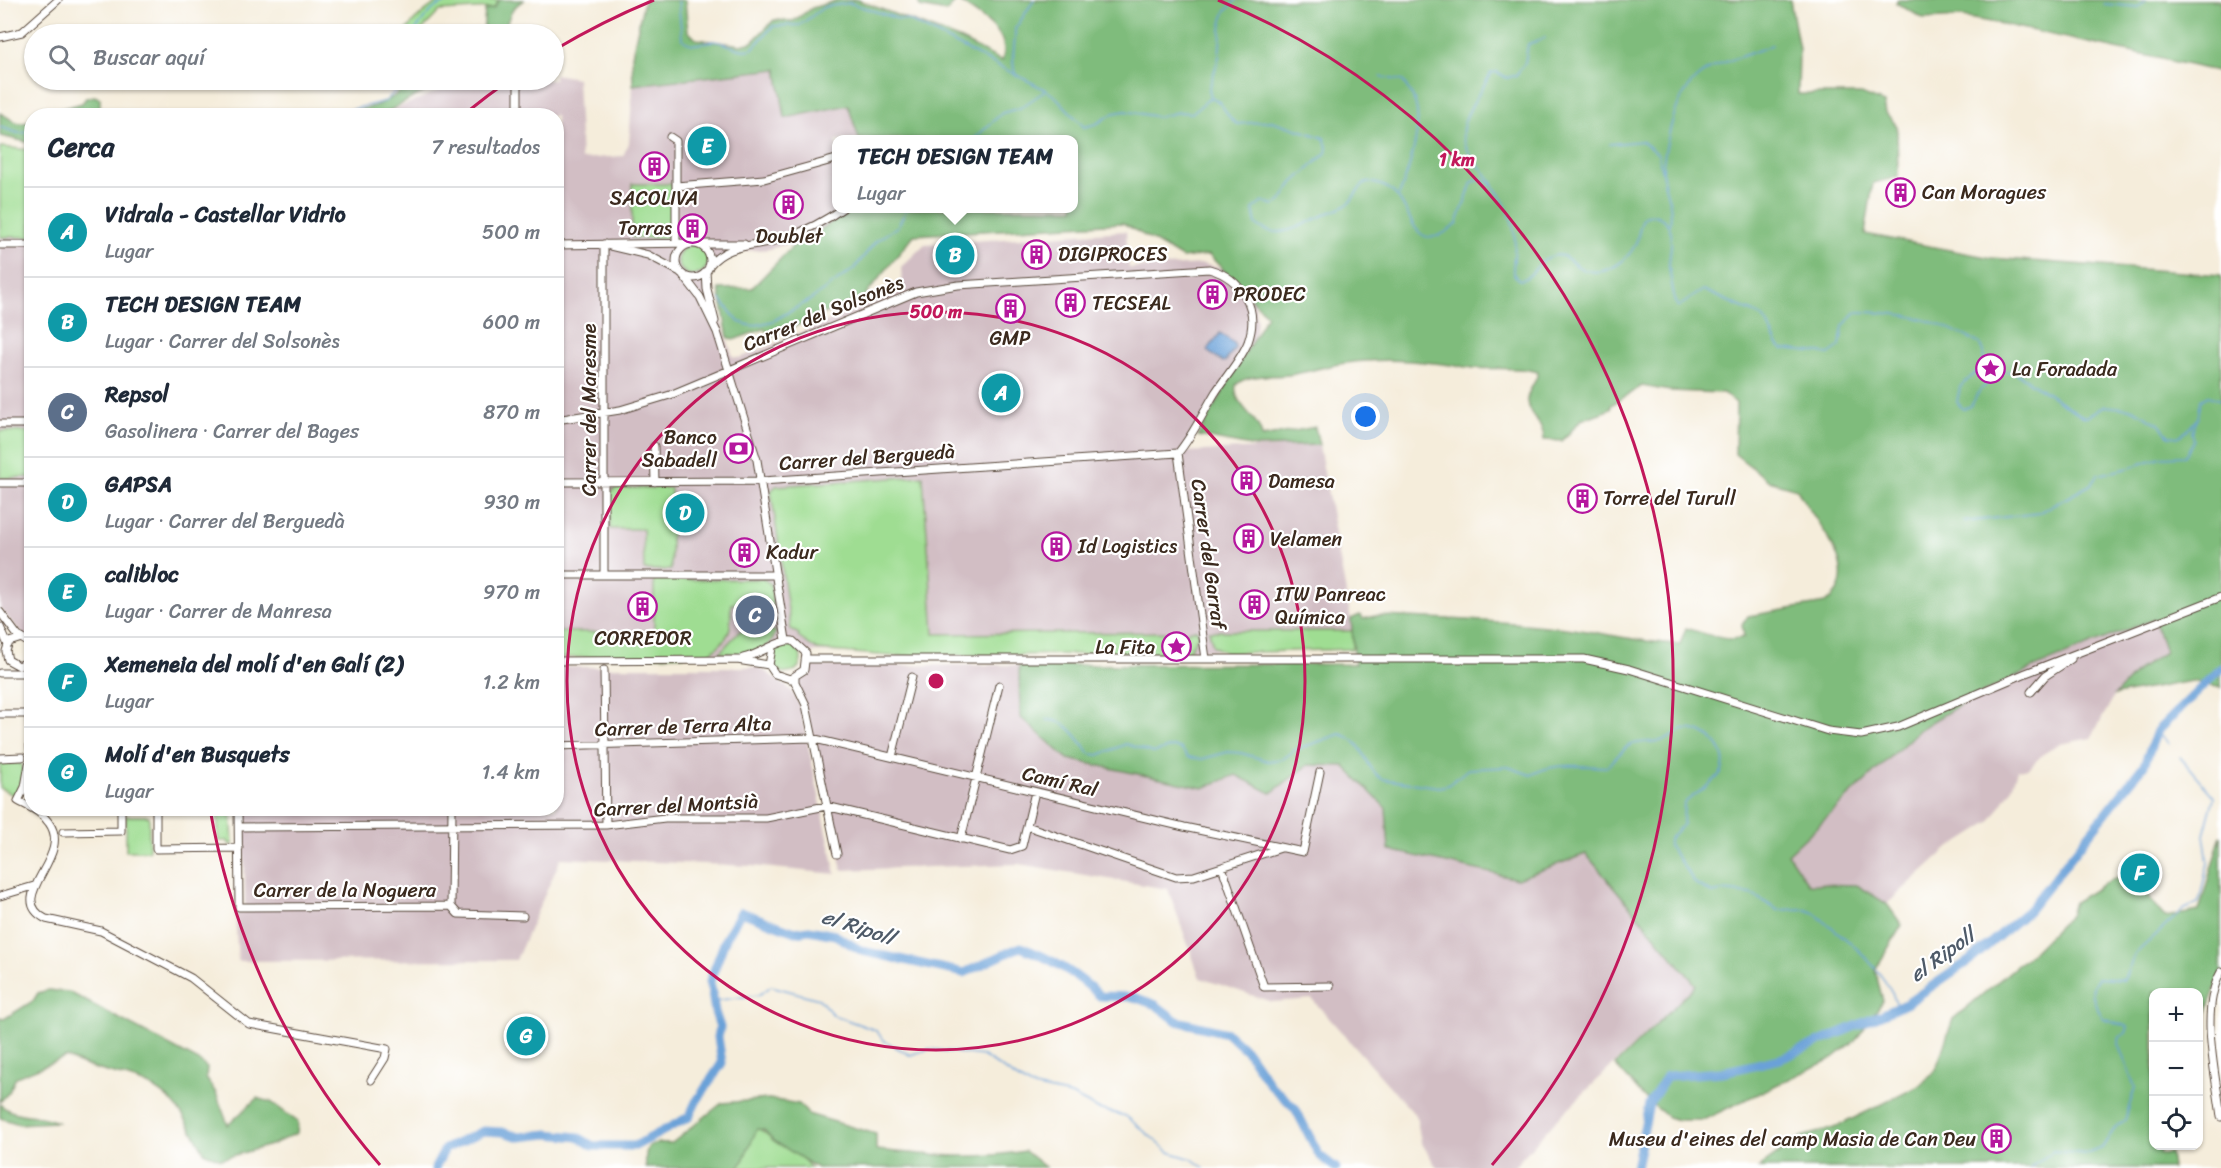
<!DOCTYPE html>
<html lang="es">
<meta charset="utf-8">
<style>
body{margin:0;font-family:Sriracha,sans-serif;background:#f6f6f7;color:#1f2937}
.controls{position:absolute;right:18px;bottom:18px;display:grid;overflow:hidden;border-radius:12px;box-shadow:0 2px 4px #0004}
.controls button{width:54px;height:54px;display:grid;place-items:center;padding:0;border:0;border-bottom:2px solid #e0e1e3;background:#fff;color:#1f2937;font:30px sans-serif}
.you{position:absolute;left:1366px;top:417px;width:21px;height:21px;margin:-15px;border:4px solid #fff;border-radius:50%;background:#1a73e8;box-shadow:0 0 0 9px #1a73e833}
.badge{display:grid;place-items:center;width:39px;height:39px;border-radius:50%;background:#b5179e;color:#fff;font-size:20px;font-weight:700}
.pin{position:absolute;translate:-50% -50%;border:3px solid #fff;box-shadow:0 2px 6px #0006}
.popup{position:absolute;left:832px;top:135px;width:246px;height:78px;box-sizing:border-box;display:grid;place-content:center;border-radius:12px;background:#fff;filter:drop-shadow(0 2px 4px #0005);font-size:20px;white-space:nowrap;color:#747a83}
.popup b{font-size:22px;color:#1f2937}
.popup::after{content:'';position:absolute;left:50%;top:100%;margin-left:-12px;border:12px solid transparent;border-top-color:#fff}
.list{margin:0;padding:0;list-style:none}
h2{display:flex;justify-content:space-between;align-items:center;height:78px;margin:0;padding:0 24px;font-size:26px}
h2 small{font-size:20px;font-weight:400;color:#747a83}
.list li{display:grid;grid-template-columns:39px 1fr auto;gap:18px;align-items:center;box-sizing:border-box;height:90px;padding:0 24px;border-top:2px solid #e0e1e3}
.list b{display:block;font-size:22px;white-space:nowrap}
.list p{margin:0;font-size:20px;white-space:nowrap;color:#747a83}
.list em{font-size:20px;font-style:normal;color:#747a83}
.icon{flex:none;width:33px;height:33px;fill:none;stroke:currentColor;stroke-width:2;stroke-linecap:round;stroke-linejoin:round}
.map{position:relative;flex:none;width:2221px;height:1168px;overflow:hidden}
.search{position:absolute;background:#fff;box-shadow:0 2px 4px #0004;left:24px;top:24px;width:540px;height:66px;display:flex;align-items:center;gap:15px;box-sizing:border-box;padding:0 21px;border-radius:33px;color:#747a83;font-size:22px}
.panel{position:absolute;background:#fff;box-shadow:0 2px 4px #0004;left:24px;top:108px;width:540px;height:708px;border-radius:24px}
.map>svg:first-child{display:block}
.industrial{fill:#d2bec4}
.green{fill:#9fdd92;stroke:#6d8458;stroke-width:1.5}
.forest{fill:#7fbc7c;stroke:#5d734d;stroke-width:1.5}
.water{fill:#6ba1d8;stroke:#53667b;stroke-width:1.5}
.lines{fill:none;stroke-linecap:round;stroke-linejoin:round}
.stream{stroke:#6ba1d8;stroke-width:1.5}
.river{stroke:#6ba1d8;stroke-width:9}
.minor-casing{stroke:#57473a;stroke-width:9}
.minor{stroke:#fff;stroke-width:7}
.ring{fill:none;stroke:#c2185b;stroke-width:3}
.labels{text-anchor:middle;stroke-width:4.5;stroke-linejoin:round;paint-order:stroke}
.poi-label{font-size:20px;fill:#3b2a1e;stroke:#fff;text-anchor:start}
.street-label{font-size:20px;fill:#3b2a1e;stroke:#fff}
.water-label{font-size:21px;font-style:italic;fill:#4e5a68;stroke:#fff}
.centre{fill:#c2185b;stroke:#fff;stroke-width:3}
.ring-label{font-size:18px;text-anchor:middle;font-weight:bold;fill:#c2185b;stroke:#fff;stroke-width:4.5;stroke-linejoin:round;paint-order:stroke}
</style>
<div class="map">
<svg width="2221" height="1168" viewBox="0 0 2221 1168">
<rect width="100%" height="100%" fill="#fff"/>
<filter id="ink" filterUnits="userSpaceOnUse"><feTurbulence type="fractalNoise" baseFrequency=".0167" numOctaves="2"/><feDisplacementMap in="SourceGraphic" scale="12" xChannelSelector="R" yChannelSelector="G"/><feConvolveMatrix kernelMatrix="1 2 1 2 8 2 1 2 1" color-interpolation-filters="sRGB"/></filter>
<filter id="wash" filterUnits="userSpaceOnUse"><feTurbulence type="fractalNoise" baseFrequency=".008" numOctaves="4" result="noise"/><feDisplacementMap in="SourceGraphic" scale="24" xChannelSelector="R" yChannelSelector="G"/><feGaussianBlur stdDeviation="1.35" result="paint"/><feColorMatrix in="noise" values="0 0 0 0 0 0 0 0 0 0 0 0 0 0 0 0 0 1.4 0 .05"/><feComposite in="paint" operator="in"/></filter>
<g filter="url(#wash)">
<rect width="100%" height="100%" fill="#f5eddb"/>
<path class="industrial" d="M777,69L786,118L849,105L859,139L836,140V208L854,209L813,236L770,249L732,252L715,263L709,285L733,357L740,358L902,290L901,267L925,244L1126,231L1129,268L1203,264L1228,270L1254,300L1257,324L1248,356L1185,452L1319,445L1353,631V649L557,654L556,116H378L465,80H554V74L577,78L581,159L623,156L629,143L633,85Z
M0,237H31V643L0,609Z
M2154,618L2165,651L2139,669L2115,695L2091,738L2060,744L2043,754L2029,768L2018,770L2011,790L1990,822L1946,850L1887,904L1857,885L1808,884L1788,854L1919,730L1942,715L2052,659Z
M1019,665L1020,717L1203,788L1236,775L1271,793L1308,765L1344,766L1386,808L1517,879L1586,854L1696,985L1555,1121L1513,1168H1437L1421,1142L1416,1116L1312,999L1272,1002L1200,978L1168,889L1019,864L842,870L809,722L795,678L809,666Z
M557,667H757L765,671L790,689L799,703L836,874L751,866L561,858L516,960L238,961L235,913L245,912L244,809L556,808Z"/>
<path class="green" d="M443,0H499L494,8L440,11L418,34H404C410,23 431,4 443,0Z
M0,147L31,150V237H0Z
M632,184H672V231L667,238H632Z
M678 260a15 15 0 1 1 30 0a15 15 0 1 1-30 0Z
M0,431L31,432V477L0,478Z
M923,476L934,634L1189,632L1190,630H1197L1199,634L1188,653L891,656L817,650L798,637L799,634L791,630L771,491L776,486Z
M616,488H671V570H644L643,529H610V493Z
M763,579L770,583L773,606L764,603L731,604C731,634 731,636 708,655L557,658L556,632H654V580Z
M740,631H776C768,657 741,653 719,653Z
M1209,631H1353V649L1226,653L1213,646Z
M773 659a14 14 0 1 1 28 0a14 14 0 1 1-28 0Z
M21,763L24,775L15,796L0,788V764Z
M227,810H231L233,845L229,844L228,841H218V812L227,813Z
M126,816H149V851H126Z
M756,1128C766,1131 768,1137 776,1142C790,1150 801,1155 811,1168H737L742,1163Z"/>
<path class="forest" d="M499,0H525C510,6 508,21 503,34H483L485,10L494,8Z
M644,0H685L688,31L696,39L741,45L752,42L774,20L793,21L812,8L839,0H858L961,40L1002,61C1013,31 977,15 957,0L946,12L920,7L918,0H1790L1799,49L1798,94H1861L1884,103L1886,113L1897,126L1898,177L1873,183L1865,234L1992,258L2221,275V688L2192,681L2115,695L2139,669L2165,652L2154,619C2074,651 1991,682 1919,730L1788,854L1808,884L1857,885L1887,904L1902,925L1875,970L1883,1001L1856,1040L1833,1058L1703,1120H1678L1668,1117L1646,1099L1615,1065L1696,985L1586,854L1517,879L1389,850L1386,808L1344,766L1308,765L1271,793L1236,775L1203,788L1068,759L1020,717L1019,665L1355,664L1351,619L1360,615L1363,619L1375,616C1443,618 1512,621 1580,630C1614,635 1645,643 1680,644L1686,628C1703,633 1728,643 1744,637L1742,625L1748,616L1825,603C1870,573 1810,519 1797,489L1769,481L1735,454L1736,403L1724,393L1670,391L1642,386L1611,405V409L1581,420L1562,441L1544,440C1544,421 1529,418 1527,402C1526,391 1537,383 1538,372C1516,366 1496,370 1474,368C1432,362 1389,357 1346,363C1327,365 1308,373 1288,375C1271,377 1248,373 1236,385C1232,405 1260,417 1262,437L1315,427L1319,445L1256,447L1198,436L1267,315L1209,255L1182,258L1123,223L914,235L865,296L772,336L764,329L733,340L728,337L719,289L752,288L793,246L854,209L1074,208V140L859,139L848,105L785,118L777,69L633,85L632,55Z
M1897,0H2221V72L2002,24L1962,17L1924,19L1896,3Z
M408,80H446L381,115H232C277,113 385,127 408,80Z
M94,96L100,98V111L106,115H39L82,103L86,98Z
M0,113C13,119 17,127 31,121V143L0,136Z
M2221,835V973L2199,1032L2198,992H2154V1146H2161L2159,1154L2170,1153L2172,1168H1758L1801,1137L1834,1128L1921,1085L1936,1069L1953,1019L2033,952L2070,915L2074,902L2112,879L2127,875C2145,885 2150,903 2165,917L2199,911Z
M48,990L69,992L199,1061L207,1068L206,1078L216,1093L228,1125L257,1098L271,1102L298,1122L297,1133L271,1145L221,1159L205,1153C194,1136 187,1117 172,1102C145,1073 99,1076 66,1057L16,1077L9,1092L0,1102V1018L4,1019L33,1001L38,993Z
M769,1099L799,1104L808,1114L876,1134V1150C926,1155 975,1160 1025,1151L1045,1167L817,1168L774,1141L764,1130L757,1129L742,1163L737,1168H646C644,1145 648,1141 672,1143L722,1103Z
M0,1104C13,1118 40,1113 57,1122L19,1124L0,1118Z"/>
<path class="water" d="M1220,333L1234,343L1235,348L1226,361L1223,362L1207,351Z"/>
<g class="lines">
<path class="stream" d="M678,0L682,39C697,51 705,38 719,42C732,45 739,52 752,49L773,26L800,25L824,7L850,3L898,19L908,20L1046,90L1057,98L1084,127L1096,124L1114,113L1125,111L1159,117L1178,112L1192,113L1211,97C1225,102 1225,117 1237,124L1272,121L1324,138L1327,147L1326,153L1293,183L1281,201L1275,205L1263,202L1253,209L1256,224C1278,243 1302,224 1324,215C1332,211 1342,209 1349,203C1355,197 1358,186 1367,183C1372,181 1376,184 1381,185C1416,195 1406,266 1457,224L1472,182L1484,179C1502,190 1514,219 1515,240C1515,251 1513,262 1513,274L1520,280C1534,278 1537,260 1552,256C1565,253 1568,260 1577,266C1600,281 1629,263 1637,240C1639,232 1640,225 1643,218C1649,214 1655,214 1661,218C1678,227 1669,251 1669,266C1670,273 1674,302 1678,307L1703,290L1761,316C1772,325 1771,341 1782,349L1829,354L1840,346L1843,326L1856,312C1904,311 1938,320 1980,344L1984,351L1983,366L1960,387L1957,402L1963,409L1971,406L1980,390L2002,371L2015,372L2082,416L2087,417L2104,406L2133,409L2159,424L2169,436L2180,437L2198,418L2201,400L2208,396L2221,400
M2104,4L2138,7L2146,0
M412,34C431,12 430,4 461,0
M1015,73C1010,58 1016,44 1015,29L1034,0
M1381,77L1403,81C1408,89 1414,97 1416,106C1422,130 1408,173 1399,195
M1211,97L1209,89L1219,57L1222,20L1225,12L1236,0
M325,116L386,101L405,80
M0,127L18,133L32,132
M973,140L1002,113L1020,108L1045,91
M1610,144L1642,141L1658,154L1662,171
M1493,184C1485,171 1471,159 1465,145C1454,122 1483,91 1491,73L1497,72L1507,78L1516,75L1525,63L1528,44L1545,38
M1669,226C1675,207 1665,194 1663,176C1662,160 1667,142 1671,126C1687,63 1720,67 1772,45
M720,299L739,322L752,326L773,321L810,300L854,269L876,241L898,226L907,208
M1964,522L2039,513L2090,485L2098,475L2129,468L2160,457L2185,456L2194,440L2192,431L2197,420
M1047,720C1068,719 1078,739 1090,754L1099,755L1126,744L1153,753L1172,747L1180,748L1188,757L1202,759L1228,752L1241,753L1268,761L1283,759L1295,750L1340,734C1368,742 1362,766 1382,779L1439,787L1448,785L1468,769L1508,767L1531,775C1555,761 1580,767 1607,767C1614,761 1622,749 1630,745C1642,740 1655,744 1667,739C1672,737 1677,732 1683,730C1704,725 1734,753 1720,774C1712,785 1695,794 1684,803L1683,824L1669,839V846L1696,884L1712,893L1722,891L1751,894L1778,910L1804,909L1814,913C1847,939 1883,966 1898,1007
M2157,731L2169,744
M713,1001L759,995L771,986L819,999L833,1015L875,1030L885,1041L910,1055L929,1049L983,1056L1029,1086L1071,1095L1098,1109L1126,1116L1169,1152L1192,1159L1204,1168
M2030,1168L2053,1151L2086,1154L2102,1148L2115,1128L2125,1120L2135,1087L2118,1044L2120,1037L2126,1033L2128,1027L2103,1018C2096,1006 2086,991 2098,978L2124,980L2134,955L2183,910L2198,903L2200,898L2208,863L2204,835L2214,797L2180,757"/>
<path class="river" d="M435,1168L445,1149L483,1131L502,1132L520,1137L548,1134L578,1137L593,1146H635L689,1117L696,1102L722,1063L718,1037L720,1027L715,1012L710,981L726,938L741,912L795,932L809,930L835,935L862,951L964,973L1020,947C1051,958 1076,973 1100,996L1134,997L1156,1005L1177,1021L1227,1033L1247,1051L1270,1085L1295,1108L1319,1155L1336,1168
M1636,1168L1649,1104L1667,1076L1722,1072L1780,1059L1906,1004L1973,958L2029,910L2144,765L2157,731L2221,668"/>
</g>
</g>
<g filter="url(#ink)">
<g class="lines">
<defs>
<path id="minor" d="M0,37L22,32L58,0
M518,116V80
M670,137L676,141V243
M676,186L764,179L836,159
M676 261a17 17 0 1 1 34 0a17 17 0 1 1-34 0Z
M604,244V575
M698,244H744
M0,245H32
M556,245L692,243
M610,246L648,255L680,272
M709,266C727,242 759,247 785,238C806,231 825,221 843,208
M706,271L707,289L715,321
M683,275L700,297L717,332L757,460L786,640
M556,420L620,410L670,395L916,292L958,285L1209,269C1242,278 1260,309 1248,342C1241,360 1226,376 1215,393C1203,413 1193,435 1178,453
M0,424H32
M654,446L655,482
M1178,453L1206,659
M556,482L762,481L1178,453
M0,483H32
M556,575H776
M0,612L18,636L32,645
M0,627L8,645
M22,638L9,642L6,651L8,660L19,666L32,659
M743,658C760,655 778,639 793,641L806,653L804,670L790,679L775,674L769,665L772,648
M807,659H1584L1629,669L1828,731L1861,735L1898,727L2026,673L2221,597
M556,661L737,660L769,665
M604,670L606,825
M0,673H32
M28,673L30,749
M795,678V682L806,705L837,854
M2031,692L2045,676L2071,659
M0,714H30
M556,746L811,738L1184,827L1303,852L1320,772
M892,757L912,677
M0,758L22,757
M29,764L25,787L18,801C29,807 42,812 49,823C74,857 3,897 46,919L101,931L191,978L249,1024L387,1049L385,1058L371,1080
M156,808V849L239,848
M238,808L239,907L451,906
M1027,826L1176,877L1194,876L1281,848
M239,827L606,825L665,818H766L826,806L1010,850L1022,846L1035,792
M63,832L121,831V808
M961,839L999,685
M1222,867L1264,987L1330,986
M0,896L34,886
M451,906L452,808
M451,906L458,914L523,916
M2221,972C2199,1010 2216,1074 2221,1117"/>
</defs>
<use href="#minor" class="minor-casing"/>
<use href="#minor" class="minor"/>
</g>
</g>
<g class="ring">
<circle cx="936" cy="681" r="369"/>
<path d="M380 1165A737 737 0 0 1 210 809M467 112A737 737 0 0 1 508 81M556 49A737 737 0 0 1 654 0M1218 0A737 737 0 0 1 1492 1165"/>
</g>
<defs>
<symbol id="building-ring" viewBox="-11 -11 22 22"><circle r="9.5" fill="#fff" stroke="#b5179e" stroke-width="1.5"/><path d="M-4-6H4V6H1V3H-1V6H-4ZM-2.5-4.3h1.7v1.8h-1.7ZM.8-4.3h1.7v1.8H.8ZM-2.5-1h1.7V.8h-1.7ZM.8-1h1.7V.8H.8Z" fill="#b5179e"/></symbol>
<symbol id="sight-ring" viewBox="-11 -11 22 22"><circle r="9.5" fill="#fff" stroke="#b5179e" stroke-width="1.5"/><path d="M0-6L1.8-2.2L6-1.7L2.9 1.2L3.7 5.4L0 3.3L-3.7 5.4L-2.9 1.2L-6-1.7L-1.8-2.2Z" fill="#b5179e"/></symbol>
<symbol id="bank-ring" viewBox="-11 -11 22 22"><circle r="9.5" fill="#fff" stroke="#b5179e" stroke-width="1.5"/><path d="M-6-4H6V4H-6ZM0-2.3a2.3 2.3 0 1 0 0 4.6a2.3 2.3 0 1 0 0-4.6Z" fill="#b5179e"/></symbol>
</defs>
<g fill-rule="evenodd">
<use href="#building-ring" x="638" y="150" width="33" height="33"/>
<use href="#building-ring" x="1884" y="176" width="33" height="33"/>
<use href="#building-ring" x="772" y="188" width="33" height="33"/>
<use href="#building-ring" x="676" y="212" width="33" height="33"/>
<use href="#building-ring" x="1020" y="238" width="33" height="33"/>
<use href="#building-ring" x="1196" y="278" width="33" height="33"/>
<use href="#building-ring" x="1054" y="286" width="33" height="33"/>
<use href="#building-ring" x="994" y="292" width="33" height="33"/>
<use href="#sight-ring" x="1974" y="352" width="33" height="33"/>
<use href="#bank-ring" x="722" y="432" width="33" height="33"/>
<use href="#building-ring" x="1230" y="464" width="33" height="33"/>
<use href="#building-ring" x="1566" y="482" width="33" height="33"/>
<use href="#building-ring" x="1232" y="522" width="33" height="33"/>
<use href="#building-ring" x="1040" y="530" width="33" height="33"/>
<use href="#building-ring" x="728" y="536" width="33" height="33"/>
<use href="#building-ring" x="1238" y="588" width="33" height="33"/>
<use href="#building-ring" x="626" y="590" width="33" height="33"/>
<use href="#sight-ring" x="1160" y="630" width="33" height="33"/>
<use href="#building-ring" x="1980" y="1122" width="33" height="33"/>
</g>
<g class="labels">
<g class="poi-label">
<text x="1922" y="199">Can Moragues</text>
<text x="654" y="205" text-anchor="middle">SACOLIVA</text>
<text x="672" y="235" text-anchor="end">Torras</text>
<text x="789" y="243" text-anchor="middle">Doublet</text>
<text x="1058" y="261">DIGIPROCES</text>
<text x="1233" y="301">PRODEC</text>
<text x="1092" y="310">TECSEAL</text>
<text x="1010" y="345" text-anchor="middle">GMP</text>
<text x="2012" y="376">La Foradada</text>
<text x="717" y="444" text-anchor="end">Banco<tspan x="717" dy="23">Sabadell</tspan></text>
<text x="1268" y="488">Damesa</text>
<text x="1603" y="505">Torre del Turull</text>
<text x="1270" y="546">Velamen</text>
<text x="1078" y="553">Id Logistics</text>
<text x="766" y="559">Kadur</text>
<text x="1275" y="601">ITW Panreac<tspan x="1275" dy="23">Química</tspan></text>
<text x="643" y="645" text-anchor="middle">CORREDOR</text>
<text x="1155" y="654" text-anchor="end">La Fita</text>
<text x="1976" y="1146" text-anchor="end">Museu d'eines del camp Masia de Can Deu</text>
</g>
<g class="street-label">
<text transform="translate(823 313) rotate(-22)" y="7">Carrer del Solsonès</text>
<text transform="translate(589 410) rotate(-90)" y="7">Carrer del Maresme</text>
<text transform="translate(867 457) rotate(-4)" y="7">Carrer del Berguedà</text>
<text transform="translate(1209 554) rotate(82)" y="7">Carrer del Garraf</text>
<text transform="translate(683 726) rotate(-2)" y="7">Carrer de Terra Alta</text>
<text transform="translate(1060 781) rotate(13)" y="7">Camí Ral</text>
<text transform="translate(676 805) rotate(-3)" y="7">Carrer del Montsià</text>
<text x="345" y="897">Carrer de la Noguera</text>
</g>
<g class="water-label">
<text transform="translate(858 927) rotate(18)" y="7">el Ripoll</text>
<text transform="translate(1942 955) rotate(-36)" y="7">el Ripoll</text>
</g>
</g>
<circle cx="936" cy="681" r="9" class="centre"/>
<g class="ring-label">
<text x="1457" y="166">1 km</text>
<text x="936" y="318">500 m</text>
</g>
</svg>
<div class="controls">
<button>+</button>
<button>−</button>
<button><svg class="icon" aria-label="locate" viewBox="0 0 24 24"><circle cx="12" cy="12" r="6"/><path d="M12 2v4M12 18v4M2 12h4M18 12h4"/></svg></button>
</div>
<div class="you"></div>
<div class="pin badge" style="left:1001px;top:393px;background:#0f9aa8">A</div>
<div class="pin badge" style="left:955px;top:255px;background:#0f9aa8">B</div>
<div class="popup"><b>TECH DESIGN TEAM</b>Lugar</div>
<div class="pin badge" style="left:755px;top:615px;background:#5c6f8a">C</div>
<div class="pin badge" style="left:685px;top:513px;background:#0f9aa8">D</div>
<div class="pin badge" style="left:707px;top:146px;background:#0f9aa8">E</div>
<div class="pin badge" style="left:2140px;top:873px;background:#0f9aa8">F</div>
<div class="pin badge" style="left:526px;top:1036px;background:#0f9aa8">G</div>
<div class="search"><svg class="icon" aria-label="search" viewBox="0 0 24 24"><circle cx="10" cy="10" r="6"/><path d="M15 15l6 6"/></svg>Buscar aquí</div>
<section class="panel">
<h2>Cerca<small>7 resultados</small></h2>
<ul class="list">
<li><span class="badge" style="background:#0f9aa8">A</span><div><b>Vidrala - Castellar Vidrio</b><p>Lugar</p></div><em>500 m</em></li>
<li><span class="badge" style="background:#0f9aa8">B</span><div><b>TECH DESIGN TEAM</b><p>Lugar · Carrer del Solsonès</p></div><em>600 m</em></li>
<li><span class="badge" style="background:#5c6f8a">C</span><div><b>Repsol</b><p>Gasolinera · Carrer del Bages</p></div><em>870 m</em></li>
<li><span class="badge" style="background:#0f9aa8">D</span><div><b>GAPSA</b><p>Lugar · Carrer del Berguedà</p></div><em>930 m</em></li>
<li><span class="badge" style="background:#0f9aa8">E</span><div><b>calibloc</b><p>Lugar · Carrer de Manresa</p></div><em>970 m</em></li>
<li><span class="badge" style="background:#0f9aa8">F</span><div><b>Xemeneia del molí d'en Galí (2)</b><p>Lugar</p></div><em>1.2 km</em></li>
<li><span class="badge" style="background:#0f9aa8">G</span><div><b>Molí d'en Busquets</b><p>Lugar</p></div><em>1.4 km</em></li>
</ul>
</section>
</div>
